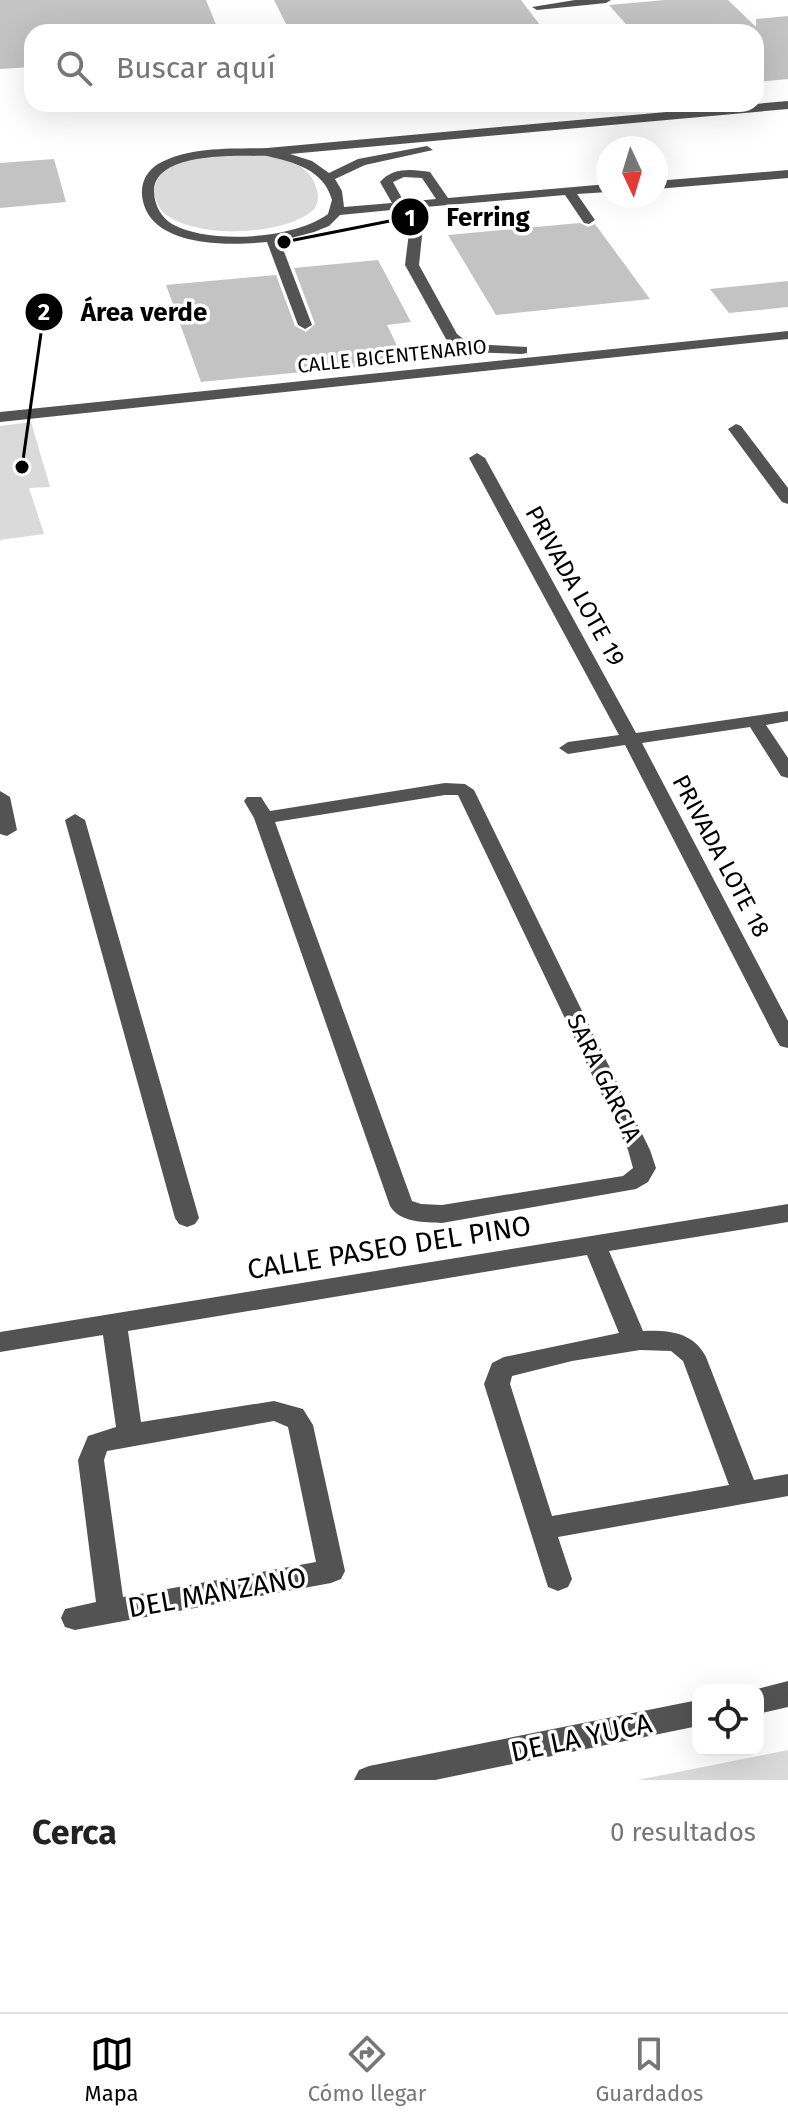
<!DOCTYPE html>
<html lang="es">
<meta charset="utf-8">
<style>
body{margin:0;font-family:"Fira Sans",sans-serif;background:#f2f2f2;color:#222}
.controls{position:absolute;right:24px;bottom:24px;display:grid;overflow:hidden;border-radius:16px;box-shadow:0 8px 32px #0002}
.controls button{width:72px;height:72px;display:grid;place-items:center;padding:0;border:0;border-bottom:2px solid #e0e0e0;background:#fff;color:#222;font:40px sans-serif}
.compass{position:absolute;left:596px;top:136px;width:72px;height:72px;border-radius:50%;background:#fff;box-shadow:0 8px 32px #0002;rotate:176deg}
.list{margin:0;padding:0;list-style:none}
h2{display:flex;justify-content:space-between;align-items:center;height:104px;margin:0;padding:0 32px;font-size:34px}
h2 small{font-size:26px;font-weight:400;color:#767676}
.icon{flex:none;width:44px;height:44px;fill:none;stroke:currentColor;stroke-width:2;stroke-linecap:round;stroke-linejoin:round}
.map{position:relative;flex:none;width:788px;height:1780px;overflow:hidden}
.search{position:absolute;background:#fff;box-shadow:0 8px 32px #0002;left:24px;right:24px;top:24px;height:88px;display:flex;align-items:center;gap:20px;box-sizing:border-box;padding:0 28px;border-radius:24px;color:#767676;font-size:30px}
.sheet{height:232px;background:#fff}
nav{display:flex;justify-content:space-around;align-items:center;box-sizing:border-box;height:112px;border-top:2px solid #e0e0e0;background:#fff;font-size:22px;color:#767676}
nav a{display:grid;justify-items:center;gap:4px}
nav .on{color:#000}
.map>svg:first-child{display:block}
.green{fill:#dadada}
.building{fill:#c3c3c3}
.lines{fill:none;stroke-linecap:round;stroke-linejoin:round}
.minor{fill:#535353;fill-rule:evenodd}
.labels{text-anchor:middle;stroke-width:7;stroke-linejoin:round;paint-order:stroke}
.far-street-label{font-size:20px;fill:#000;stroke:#fff}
.street-label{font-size:24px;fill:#000;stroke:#fff}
.near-street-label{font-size:28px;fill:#000;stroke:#fff}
.leader{fill:none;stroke:#000;stroke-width:3}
.callout-dot{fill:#000;stroke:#fff;stroke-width:3}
.mark-label{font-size:24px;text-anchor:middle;font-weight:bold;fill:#fff}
.callout-label{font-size:26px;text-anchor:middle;font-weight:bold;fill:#000;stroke:#fff;stroke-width:7;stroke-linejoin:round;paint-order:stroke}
</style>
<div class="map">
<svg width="788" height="1780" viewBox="0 0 788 1780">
<rect width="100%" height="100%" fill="#fff"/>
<path class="green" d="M221,154C253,155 307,150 317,190C319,198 318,207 311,212C280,236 194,239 164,213C158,208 156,199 153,192L159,173L180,162Z
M31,422L50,487L29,488L44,534L0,540V426Z
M788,1750V1780H638Z"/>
<path class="building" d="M0,0H206L219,32H32V67L0,69Z
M274,0H521L543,29L501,32H290Z
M665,0H728L756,27V19L788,16V79L756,82V32H633L609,5Z
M54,159L66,202L0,208V163Z
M580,223L588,227L595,224L650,299L496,315L448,235Z
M378,260L411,322L387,325L405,362L201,382L166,285L276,275L295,326L306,332L315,324L294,268Z
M788,281V307L729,313L710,289Z"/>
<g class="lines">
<path class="minor" d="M575,0H611L606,3L537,10L532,7Z
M788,101V109L290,154L312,161L329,173L358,159L427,146L433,150L365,165L335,179L342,191L344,207L392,203L380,182C392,167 413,169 430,172L448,198L608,184V192L577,194L595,220L589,224L584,223L565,195L425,207L419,265L457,334L470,344L527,347V353L522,354L466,352L446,339L405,265L412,208L340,215L329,226L314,232L280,241L312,325L305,329L298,325L267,242C229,246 147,248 142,195C141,182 147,171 158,164C190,146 232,149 267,148ZM267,156C294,162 324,170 332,200L328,214C295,239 209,245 172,224C161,217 155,206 154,193C152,151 239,156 267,156ZM404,177L422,178L436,199L404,202L393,182Z
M788,170V178L656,189V181Z
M788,331V339L0,422V412Z
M736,424L741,426L788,488V504L782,502L728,429Z
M477,453L485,458L636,733L788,711V721L766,725L788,758V778L781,776L750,727L642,743L788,1021V1048L780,1046L777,1041L625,745L568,754L559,748L568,742L619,735L469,458Z
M445,783L465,784L474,790L650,1150L656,1168L648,1182L636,1189L442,1223C425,1222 400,1223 390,1206L254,818L244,801L247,797H261L270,811ZM445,795H458L628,1150L633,1168L623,1176L442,1205L421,1204L412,1201L275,822Z
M0,791L10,797L17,830L7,836L0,834Z
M75,814L85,820L199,1218L195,1224L187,1227L179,1224L175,1218L65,820Z
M788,1204V1222L609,1251L643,1331C669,1330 693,1332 706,1357L754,1480L788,1474V1496L558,1537L572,1579L568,1587L558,1591L548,1587L484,1384L492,1363L504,1357L619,1333L587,1255L128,1331L141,1422L274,1401L303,1409L313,1425L345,1571L341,1579L331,1583L75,1630L65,1627L61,1618L65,1609L96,1602L78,1460L88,1436L116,1427L103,1335L0,1352V1332ZM640,1350L671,1351L683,1361L729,1485L552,1516L510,1384L512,1376L572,1361ZM274,1421L288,1427L316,1562L123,1597L104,1460L107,1451Z
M788,1681V1707L758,1714V1690H753Z
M698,1700V1726L435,1780H354L359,1770L369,1766Z"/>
</g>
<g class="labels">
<g class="far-street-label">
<text transform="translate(392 356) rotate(-6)" y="7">CALLE BICENTENARIO</text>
</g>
<g class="street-label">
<text transform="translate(575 586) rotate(61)" y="8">PRIVADA LOTE 19</text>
<text transform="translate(721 856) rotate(62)" y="8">PRIVADA LOTE 18</text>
<text transform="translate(604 1078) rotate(64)" y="8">SARA GARCIA</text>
</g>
<g class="near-street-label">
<text transform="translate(389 1247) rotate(-9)" y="10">CALLE PASEO DEL PINO</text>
<text transform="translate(217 1592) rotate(-10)" y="10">DEL MANZANO</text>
<text transform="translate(581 1737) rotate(-12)" y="10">DE LA YUCA</text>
</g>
</g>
<path class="leader" d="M284 242L410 217M22 467L44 312"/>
<g class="callout-dot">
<circle cx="284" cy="242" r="8"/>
<circle cx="22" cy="467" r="8"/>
<circle cx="410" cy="217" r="20"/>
<circle cx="44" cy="312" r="20"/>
</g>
<g class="mark-label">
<text x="410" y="226">1</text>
<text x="44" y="320">2</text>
</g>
<g class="callout-label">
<text x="488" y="226">Ferring</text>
<text x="144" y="321">Área verde</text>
</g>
</svg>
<div class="controls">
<button><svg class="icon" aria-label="locate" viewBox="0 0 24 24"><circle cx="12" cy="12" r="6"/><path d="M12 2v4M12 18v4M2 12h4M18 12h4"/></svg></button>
</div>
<svg class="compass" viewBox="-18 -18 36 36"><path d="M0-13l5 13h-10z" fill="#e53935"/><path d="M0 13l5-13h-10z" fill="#767676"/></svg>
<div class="search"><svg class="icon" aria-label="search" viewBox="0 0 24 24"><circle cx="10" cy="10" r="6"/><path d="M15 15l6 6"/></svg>Buscar aquí</div>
</div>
<section class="sheet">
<h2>Cerca<small>0 resultados</small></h2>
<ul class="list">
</ul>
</section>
<nav>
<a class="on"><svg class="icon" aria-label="map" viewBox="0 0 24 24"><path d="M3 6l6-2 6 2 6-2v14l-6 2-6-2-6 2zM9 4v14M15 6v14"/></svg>Mapa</a>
<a><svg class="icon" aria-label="directions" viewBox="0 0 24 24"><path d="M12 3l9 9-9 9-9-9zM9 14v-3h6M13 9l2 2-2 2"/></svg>Cómo llegar</a>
<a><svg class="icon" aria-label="saved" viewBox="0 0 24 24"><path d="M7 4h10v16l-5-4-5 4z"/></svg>Guardados</a>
</nav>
